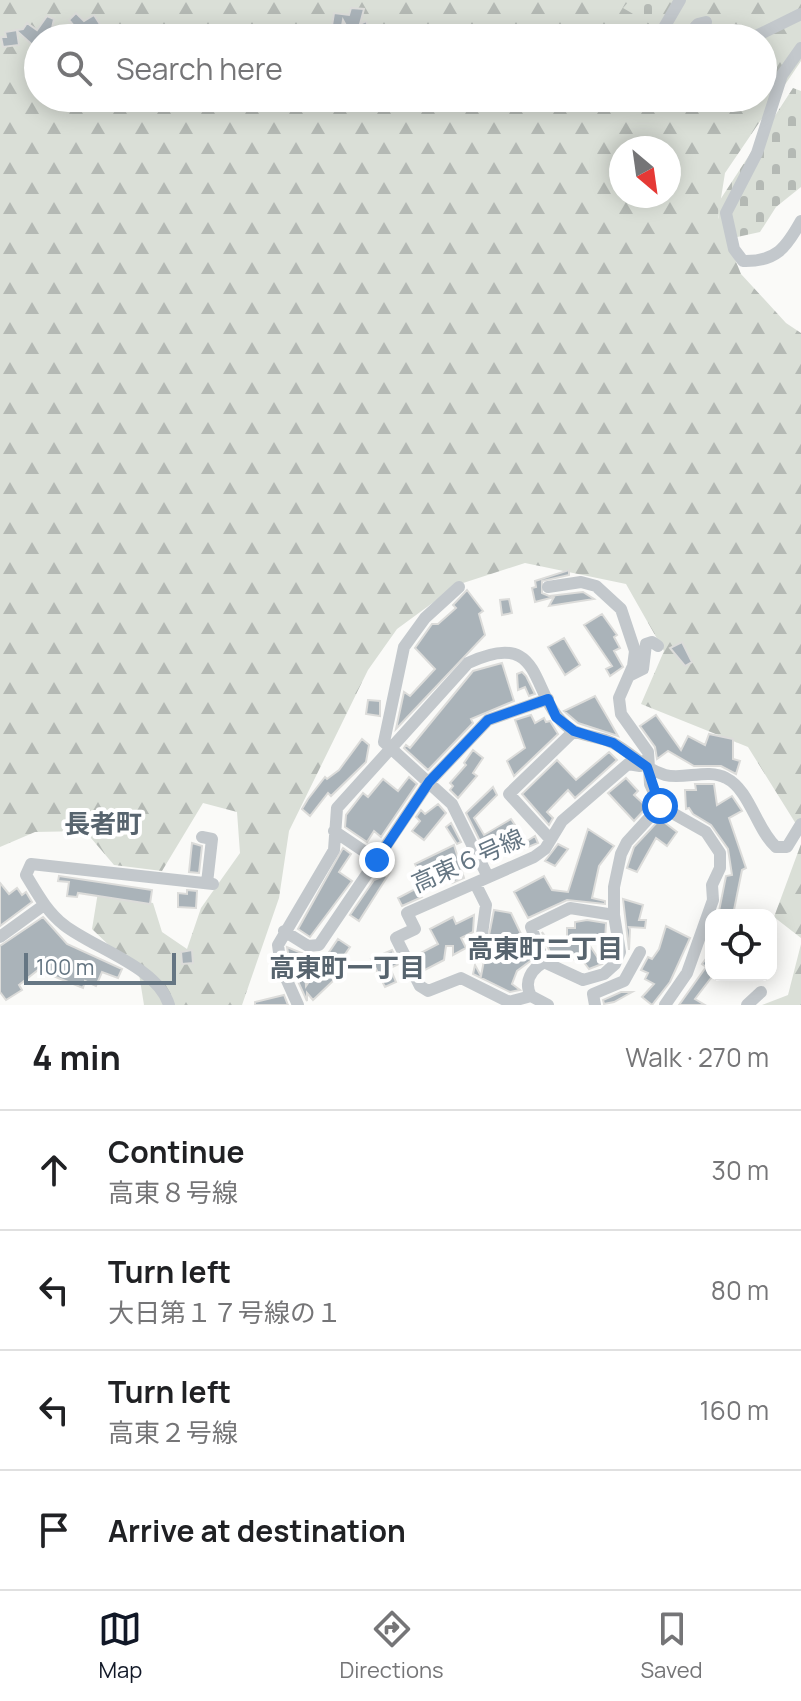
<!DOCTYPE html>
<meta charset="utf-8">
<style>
body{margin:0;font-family:Manrope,"Noto Sans JP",sans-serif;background:#f6f6f6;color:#202124}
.controls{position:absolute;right:24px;bottom:24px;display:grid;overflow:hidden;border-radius:16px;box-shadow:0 4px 20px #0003}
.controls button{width:72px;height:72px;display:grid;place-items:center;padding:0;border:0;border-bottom:2px solid #e0e0e0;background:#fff;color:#202124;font:40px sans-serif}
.compass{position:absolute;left:609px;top:136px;width:72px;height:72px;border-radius:50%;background:#fff;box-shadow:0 4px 20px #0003;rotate:151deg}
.scale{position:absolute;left:24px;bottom:20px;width:152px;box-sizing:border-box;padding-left:8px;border:4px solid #657683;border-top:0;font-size:22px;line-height:28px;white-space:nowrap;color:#657683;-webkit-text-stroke:6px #fff;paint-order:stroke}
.stop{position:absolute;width:24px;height:24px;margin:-18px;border:6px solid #1a73e8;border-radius:50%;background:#fff}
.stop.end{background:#1a73e8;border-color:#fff;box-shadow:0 2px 8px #0008}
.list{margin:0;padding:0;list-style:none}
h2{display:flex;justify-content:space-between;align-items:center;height:104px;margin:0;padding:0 32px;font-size:34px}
h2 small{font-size:26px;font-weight:400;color:#757577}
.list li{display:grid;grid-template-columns:52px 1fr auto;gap:24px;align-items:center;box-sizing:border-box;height:120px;padding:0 32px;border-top:2px solid #e0e0e0}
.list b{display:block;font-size:30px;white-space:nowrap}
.list p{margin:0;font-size:26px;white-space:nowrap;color:#757577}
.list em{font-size:26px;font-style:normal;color:#757577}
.icon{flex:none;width:44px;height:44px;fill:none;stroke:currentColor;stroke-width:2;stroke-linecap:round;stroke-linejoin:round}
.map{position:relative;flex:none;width:801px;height:1005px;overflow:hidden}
.search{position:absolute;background:#fff;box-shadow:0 4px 20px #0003;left:24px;right:24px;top:24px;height:88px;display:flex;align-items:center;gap:20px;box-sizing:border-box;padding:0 28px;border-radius:44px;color:#757577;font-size:30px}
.sheet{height:584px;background:#fff}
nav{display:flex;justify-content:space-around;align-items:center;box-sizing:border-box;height:112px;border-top:2px solid #e0e0e0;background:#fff;font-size:22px;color:#757577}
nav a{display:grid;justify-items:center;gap:4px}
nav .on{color:#111827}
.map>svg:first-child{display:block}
.forest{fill:url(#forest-firs);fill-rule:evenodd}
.cemetery{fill:url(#cemetery-stones)}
.building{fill:#aab3b9;stroke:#dcdcda;stroke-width:2}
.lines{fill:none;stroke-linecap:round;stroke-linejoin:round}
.minor{stroke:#c3c8cc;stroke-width:12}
.route{stroke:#1a73e8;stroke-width:10}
.labels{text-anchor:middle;stroke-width:8;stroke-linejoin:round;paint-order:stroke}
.street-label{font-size:24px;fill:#657683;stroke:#fff}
.neighbourhood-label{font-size:26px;font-weight:bold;fill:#57646e;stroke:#fff}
</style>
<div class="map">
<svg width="801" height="1005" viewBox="0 0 801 1005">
<defs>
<pattern id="forest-firs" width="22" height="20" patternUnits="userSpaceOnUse" patternTransform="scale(2)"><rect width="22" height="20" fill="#dadfd7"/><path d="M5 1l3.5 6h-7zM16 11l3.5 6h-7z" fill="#b4b9b4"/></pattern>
<pattern id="cemetery-stones" width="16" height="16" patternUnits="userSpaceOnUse" patternTransform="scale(2)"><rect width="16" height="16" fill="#dadfd7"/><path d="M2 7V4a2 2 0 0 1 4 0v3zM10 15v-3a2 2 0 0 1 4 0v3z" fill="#b4b9b4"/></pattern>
</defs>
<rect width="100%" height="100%" fill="#fafaf8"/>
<path class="forest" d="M0,0H801V61L725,173L718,217L741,274L786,323L801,333V832L748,747L641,704L664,651L626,584L525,563L457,585L397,629L368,670L289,831L279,898L242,1005H144L139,974L92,929L98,892L153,903L162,932L187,949L201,908L240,853L237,812L203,803L162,871L114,865L85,831L35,832L0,847ZM38,38H763V98H38ZM621,148H669V196H621Z
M801,844V938L774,917Z
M801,944V1005H762L788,995Z"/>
<path class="cemetery" d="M630,0H670L652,25L623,8Z
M793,88L801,91V187L776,207L760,232L719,241L718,203Z"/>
<path class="building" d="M351,8L364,9L360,24L366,21L372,34L353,38L343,20L340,38H330L334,13L349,15Z
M76,13L84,21L94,15L103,29L89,38L86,33L82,36L69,20Z
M47,16L54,19L51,33L49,38H38V50L17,31L19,45L3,47L1,37H6L5,32L23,29L27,23L37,30Z
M569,570V575L542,581V593L549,596L583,592L594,599L549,606L554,597L535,602L532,588L536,587L535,581Z
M467,590L483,611L479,614L485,635L396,729L404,692L410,696L435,669L415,648L432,624H438L456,608L453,605Z
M509,599L512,613L502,615L500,600Z
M602,614L617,635L614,637L620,648L614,651L623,667L610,676L606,669L612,666L584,625Z
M564,638L580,665L565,675L548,647Z
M682,642L692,662L685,666L670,648Z
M502,663L514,701L471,719L473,723L428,770L404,748L406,745L410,748L473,671Z
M522,672L526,676L535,694L529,696L525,687L518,690L517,674Z
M595,696L609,720L618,736L578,723L564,711Z
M368,700L380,701V716L366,714Z
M531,715L535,723L544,718L546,722L550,721L558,734L514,776L507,761L525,748L515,720Z
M656,715L681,750L688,736L705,745L709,734L733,739V759L740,761L736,774L721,766H694L668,751L657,759L655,747L640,726Z
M362,739L369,745L366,762L331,796L328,793L310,816L302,809L308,799L325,777L327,779L339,770Z
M473,750L483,758L473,773L477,776L458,798L450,790L453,786L450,783L466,765L464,763Z
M609,752L617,760L575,798L568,790L547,812L553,818L549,825L522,794L557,760L576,780Z
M409,777L417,784L381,837L374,831L367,842L345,827L346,815L363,793L368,797L383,779L398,791Z
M626,778L638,791L634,795L647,807L634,821L608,793Z
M695,784H714L717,805L732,796L742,811L729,818L746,868L742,870L733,915H719V911L726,876L732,875L728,849L711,825L693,814L689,808L686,809L685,790H696Z
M493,787L497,795L474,818L484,835L511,819L517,828L501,838L509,851L499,856L491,842L483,847L466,813Z
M438,804L446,813L424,840L412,831L420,821L416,817L421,810L425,814Z
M660,819L677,832L667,846L656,838L637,872L627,868L634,847Z
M451,823L461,842L457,844L446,827Z
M588,829L614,846L599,866L592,898L605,901V904L567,900L528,918L514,892L544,876L552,890L568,892Z
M535,836L538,843L523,849L521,845Z
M192,843L202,846L199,873L189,872Z
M558,844L568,849L555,866L545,861Z
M454,845L464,878L452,883L449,879L422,893L414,878L420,875L415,864Z
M343,848L351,854L339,872L352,881L310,937L298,929Z
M389,874L359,921L350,915L374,880Z
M59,876L152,890L150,904L78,893L77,897L67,896L69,882L58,881Z
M0,883L9,894L17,888L22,895L26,892L32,902L0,926Z
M417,888L422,897L402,906L398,898Z
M187,890L197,891L196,908L178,907V893L187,894Z
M623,899L643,905L639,920H646L645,928L629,927L630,930L629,950Z
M494,910L511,913L533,959L517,971L512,984L520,990L510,992L473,974L475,965L481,976Z
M474,915L473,932L461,938L466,948L453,955V946H446L444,960L423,971L415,956L438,944L430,929L453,917L456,924Z
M43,917L67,944L122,969L118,978L102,972L96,986L85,981L83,988L38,970L19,985L22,990L6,1000L0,992V946Z
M587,920L606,923L605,941L588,943L602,964L589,969L583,961L551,955L542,932L550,943L567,938V928H575V922Z
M666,926L690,938L670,982L652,1005L642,997L654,984L645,979L648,973L641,970L648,957L652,959L659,949Z
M338,939L350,947L330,976L334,980L313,1000L307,993V1001L290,964L287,947L304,954L306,986Z
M192,950L193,963L182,964L181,952Z
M392,950L399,964L390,968L396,982L385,987L371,959Z
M711,952V978L695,999L705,1005H679L706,967L702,964Z
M621,992H632L614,1002L604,1004L603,1000Z
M284,995L288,1005H255V1002Z"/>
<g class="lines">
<path class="minor" d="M658,38L680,0
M686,38L698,24L706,22
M752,38L801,14
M801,48L782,75L757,153L726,213L734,249L743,261C776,262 786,248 801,221
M459,587L425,618L404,647L384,742L452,804L488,877
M548,587L581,582L596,586L621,609L635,651L633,666L619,698L621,714L648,752L650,784L660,806L706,832L720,853V868L712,885L713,900L687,973L665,1005
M629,676L643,669L646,644L652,642L658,646
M334,831L377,860
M202,837L212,839L207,883
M550,839L509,794L574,731
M475,883L486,905L480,949
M284,931L308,946L319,945L429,782L488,720L548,699
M0,937L44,905
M544,962L531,927L570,908L614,915
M531,996C523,981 532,969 544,962L583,980L604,974L615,964L620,952L614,915V887L621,854L627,842L660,806
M169,1005C158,967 93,948 64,925C47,912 37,893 26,875L31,864L213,884
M298,1005L281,967L278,945L334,850L337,808L468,663C549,625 527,701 572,730C584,737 600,736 613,743C631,752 644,769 665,775C684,780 708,768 726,778C750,790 756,829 776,847H787L801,824
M548,1005L531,996L509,1002L461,978L428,991L420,986L396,938L415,929L407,913L534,857L545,849L562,821L628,764L640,766
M595,1005L593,994L624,981L640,952
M747,1005L761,992"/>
</g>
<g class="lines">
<path class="route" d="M377,860L429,782L488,720L548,699L556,717L574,731L613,743L647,767L660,806"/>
</g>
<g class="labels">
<g class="street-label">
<text transform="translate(468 861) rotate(-24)" y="8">高東６号線</text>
</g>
<g class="neighbourhood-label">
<text x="103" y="833">長者町</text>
<text x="545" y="958">高東町二丁目</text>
<text x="347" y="977">高東町一丁目</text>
</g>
</g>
</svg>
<div class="controls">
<button><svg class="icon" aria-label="locate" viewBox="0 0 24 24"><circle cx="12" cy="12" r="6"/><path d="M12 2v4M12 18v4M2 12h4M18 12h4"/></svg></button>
</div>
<svg class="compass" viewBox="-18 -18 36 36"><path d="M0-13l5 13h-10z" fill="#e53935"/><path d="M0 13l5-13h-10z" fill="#757577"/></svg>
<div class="scale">100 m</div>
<div class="stop" style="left:660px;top:806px"></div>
<div class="stop end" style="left:377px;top:860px"></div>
<div class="search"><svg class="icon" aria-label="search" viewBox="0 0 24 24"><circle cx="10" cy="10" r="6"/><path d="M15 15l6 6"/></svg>Search here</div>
</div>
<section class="sheet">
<h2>4 min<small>Walk · 270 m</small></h2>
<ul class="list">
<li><svg class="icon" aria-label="ahead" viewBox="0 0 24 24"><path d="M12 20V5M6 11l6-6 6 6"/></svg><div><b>Continue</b><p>高東８号線</p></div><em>30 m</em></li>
<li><svg class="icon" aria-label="left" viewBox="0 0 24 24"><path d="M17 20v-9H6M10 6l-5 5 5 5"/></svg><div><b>Turn left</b><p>大日第１７号線の１</p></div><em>80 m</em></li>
<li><svg class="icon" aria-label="left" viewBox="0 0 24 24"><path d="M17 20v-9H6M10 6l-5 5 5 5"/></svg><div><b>Turn left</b><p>高東２号線</p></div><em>160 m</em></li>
<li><svg class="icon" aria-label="arrive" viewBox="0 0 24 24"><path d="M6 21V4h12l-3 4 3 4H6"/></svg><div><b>Arrive at destination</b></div></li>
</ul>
</section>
<nav>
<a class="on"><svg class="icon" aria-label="map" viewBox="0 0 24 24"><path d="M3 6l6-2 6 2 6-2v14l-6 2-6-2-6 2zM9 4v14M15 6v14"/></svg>Map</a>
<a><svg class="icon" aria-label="directions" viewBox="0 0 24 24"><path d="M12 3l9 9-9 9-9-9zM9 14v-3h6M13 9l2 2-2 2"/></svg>Directions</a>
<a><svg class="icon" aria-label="saved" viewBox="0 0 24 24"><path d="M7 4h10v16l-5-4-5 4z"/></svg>Saved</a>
</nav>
